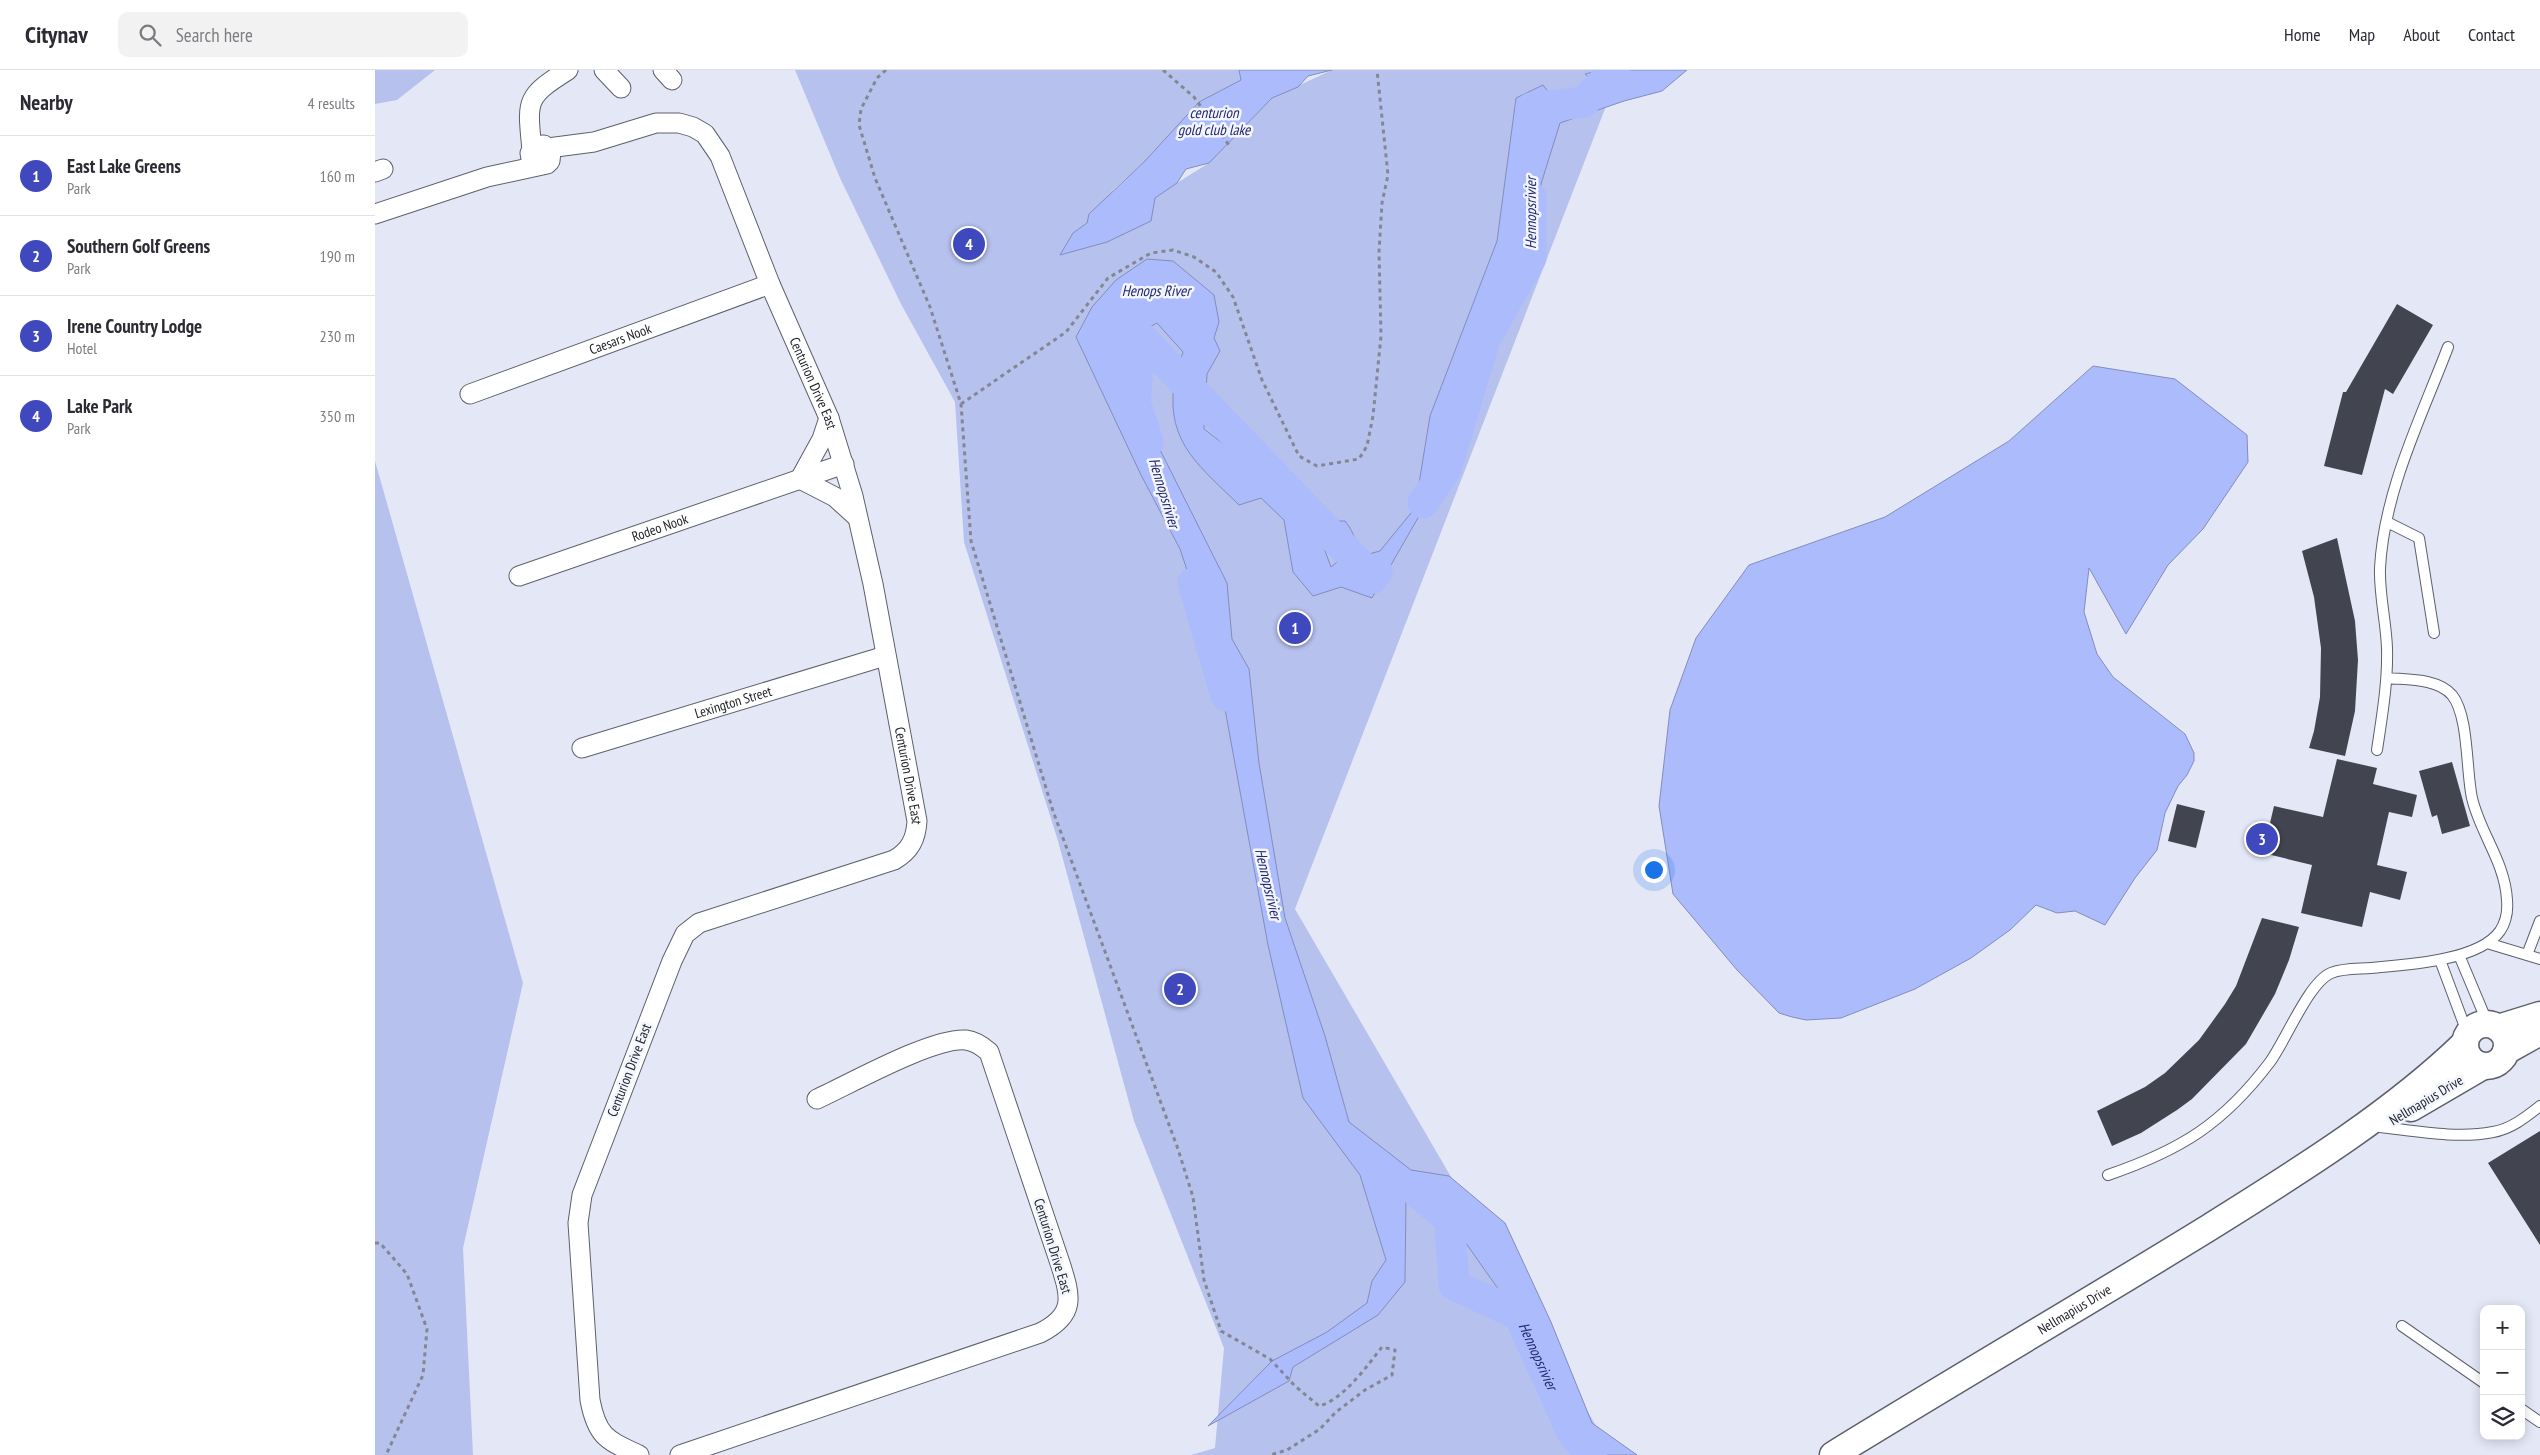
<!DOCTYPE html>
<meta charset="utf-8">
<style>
body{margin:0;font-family:"PT Sans Narrow",sans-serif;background:#f2f2f3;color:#2b2b33}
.controls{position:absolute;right:15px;bottom:15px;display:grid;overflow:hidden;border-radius:10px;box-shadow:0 2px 12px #0003}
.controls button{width:45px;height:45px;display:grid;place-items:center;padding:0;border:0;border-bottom:1px solid #e1e1e2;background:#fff;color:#2b2b33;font:25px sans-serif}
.you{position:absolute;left:1278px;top:799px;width:18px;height:18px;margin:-12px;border:4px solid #fff;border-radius:50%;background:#1a73e8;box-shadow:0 0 0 8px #1a73e833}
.badge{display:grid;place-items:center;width:32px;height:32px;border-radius:50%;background:#4048bd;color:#fff;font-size:16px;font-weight:700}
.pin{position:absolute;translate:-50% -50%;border:2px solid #fff;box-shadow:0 1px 5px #0006}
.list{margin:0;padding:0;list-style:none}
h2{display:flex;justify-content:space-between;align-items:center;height:65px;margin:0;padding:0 20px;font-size:21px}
h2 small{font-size:16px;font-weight:400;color:#7c7c81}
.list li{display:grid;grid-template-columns:32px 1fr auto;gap:15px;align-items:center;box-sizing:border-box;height:80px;padding:0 20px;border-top:1px solid #e1e1e2}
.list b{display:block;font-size:19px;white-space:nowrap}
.list p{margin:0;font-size:16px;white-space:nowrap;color:#7c7c81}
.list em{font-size:16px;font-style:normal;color:#7c7c81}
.icon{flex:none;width:28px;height:28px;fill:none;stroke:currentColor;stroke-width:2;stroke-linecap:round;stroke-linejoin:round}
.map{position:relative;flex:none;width:2165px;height:1385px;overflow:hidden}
header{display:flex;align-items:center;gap:30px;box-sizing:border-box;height:70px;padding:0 25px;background:#fff;border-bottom:1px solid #e1e1e2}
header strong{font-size:24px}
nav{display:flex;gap:28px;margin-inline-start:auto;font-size:18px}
.search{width:350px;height:45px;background:#f2f2f3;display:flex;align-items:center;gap:12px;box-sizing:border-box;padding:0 18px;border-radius:10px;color:#7c7c81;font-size:19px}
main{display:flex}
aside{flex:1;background:#fff}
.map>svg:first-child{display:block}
.green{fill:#b6c1ee}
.water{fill:#acbbfc;stroke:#828dbc}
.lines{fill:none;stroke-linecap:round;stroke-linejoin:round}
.river{stroke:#acbbfc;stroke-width:31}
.building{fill:#424550}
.lane-casing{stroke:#5d606c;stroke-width:12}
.street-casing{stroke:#5d606c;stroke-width:21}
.secondary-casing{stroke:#5d606c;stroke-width:29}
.path{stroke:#848791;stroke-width:3;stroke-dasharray:4 4;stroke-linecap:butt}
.lane{stroke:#fff;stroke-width:10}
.street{stroke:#fff;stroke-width:19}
.secondary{stroke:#fff;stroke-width:26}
.labels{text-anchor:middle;stroke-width:5;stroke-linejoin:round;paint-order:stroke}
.street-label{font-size:14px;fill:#212328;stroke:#f3f6fe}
.water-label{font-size:15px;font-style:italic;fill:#222870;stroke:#f3f6fe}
</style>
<header>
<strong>Citynav</strong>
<div class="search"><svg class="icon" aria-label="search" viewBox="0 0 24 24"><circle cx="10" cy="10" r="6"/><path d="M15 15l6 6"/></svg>Search here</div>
<nav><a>Home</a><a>Map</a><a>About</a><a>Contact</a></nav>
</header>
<main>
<aside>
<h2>Nearby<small>4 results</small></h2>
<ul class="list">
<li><span class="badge">1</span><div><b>East Lake Greens</b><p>Park</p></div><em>160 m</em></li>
<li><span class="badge">2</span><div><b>Southern Golf Greens</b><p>Park</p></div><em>190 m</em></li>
<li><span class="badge">3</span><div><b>Irene Country Lodge</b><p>Hotel</p></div><em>230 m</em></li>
<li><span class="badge">4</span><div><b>Lake Park</b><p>Park</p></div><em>350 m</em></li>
</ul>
</aside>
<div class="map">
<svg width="2165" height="1385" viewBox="0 0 2165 1385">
<rect width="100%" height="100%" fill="#e4e8f6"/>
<path class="green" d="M0,0H60L22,30L0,34Z
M420,0H864L866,10L824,32L770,91L737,121L712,153L698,163L686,185L834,93L897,28L957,0H1245L920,839L1238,1385H816L840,1378L849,1278L759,1051L683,771L589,472L580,332L526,234L465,108Z
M0,391L148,913L88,1178L98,1385H0Z"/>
<path class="water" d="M864,0H957L933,6L923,17L897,28L834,93L811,99L802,113L780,128L776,151L732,172L685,185L698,163L712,153L714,144L770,91L824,32L866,10Z
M1226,0H1312L1287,21L1249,31L1185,53L1166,114L1165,149L1142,196L1093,326L1071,399L997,528L966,517L938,526L918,502L909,450L886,428L864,435C827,398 791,374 799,315C800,304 805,292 808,282L782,253L763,263L761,332L852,513L857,569L874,599L884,693L910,848L950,966L974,1052L1036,1100L1074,1106L1130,1153L1176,1252L1217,1353L1262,1385H1206L1186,1367L1172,1307L1147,1253L1074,1149L1031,1128L1030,1212L1003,1245L918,1297L914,1311L833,1356L897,1291L952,1262L992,1233L997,1211L1011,1190L985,1105L928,1028L893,875L840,584L805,479L766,405L701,267L717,237L741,210L772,189L798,191L839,225L844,252L839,268L845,281L832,304L829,359L855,379L878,391L903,401L924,427L945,438L932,450L942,459L956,497L973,483L975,471L963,462L964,451H970C981,464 979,474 990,485L1005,481L1040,438L1055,346L1122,171L1141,28L1168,15L1183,35L1209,32L1216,10L1210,4Z
M1718,296L1800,309L1872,365L1873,392L1828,459L1793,495L1751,564L1714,498L1709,542L1722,584L1738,607L1810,664L1819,683V691L1812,705L1803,716L1790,743L1782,780L1760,808L1730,855L1700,841L1682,843L1661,835L1635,860L1596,888L1540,919L1466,948L1431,950L1417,947L1404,943L1362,900L1298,824L1284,736L1295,640L1321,568L1374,495L1510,447L1634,371Z"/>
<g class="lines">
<g class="river">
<path d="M1156,52V38L1209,32L1240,0"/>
<path d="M773,372L760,332L766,267L998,508L1002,501"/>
<path d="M1048,433L1071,399L1110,269L1156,188V127"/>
<path d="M818,513L851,626"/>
<path id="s1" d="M1042,1122L1074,1149L1079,1215L1144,1245L1198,1364L1217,1385"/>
</g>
</g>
<path class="building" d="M2022,234L2058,255L2018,324L2010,319L1987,405L1949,396L1968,322H1971Z
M1962,468L1980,551L1983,590L1980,641L1970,686L1934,678L1939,661L1945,627L1946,578L1939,527L1927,481Z
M1962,689L2002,698L1998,714L2042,725L2037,747L2014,742L2002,795L2032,802L2025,830L1995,822L1987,857L1926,843L1937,795L1888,783L1899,736L1948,747Z
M2077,692L2095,756L2067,764L2062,745L2057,747L2044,701Z
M1802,734L1830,741L1821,778L1793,771Z
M1887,848L1924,857L1914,890L1900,924L1871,974L1817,1029L1802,1040L1766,1063L1737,1076L1722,1041L1770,1017L1790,1003L1824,970L1850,934L1861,916Z
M2165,1061V1175L2113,1093Z"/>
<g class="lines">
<defs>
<path id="lane" d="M2012,452L2044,468L2059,563
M2002,680C2007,646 2013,612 2012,578C2011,551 2004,524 2005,498C2009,421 2046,348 2073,277
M2112,873L2165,889
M2084,885L2113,954
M2152,885L2165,851
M2065,890L2093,965
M2005,1057C2041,1061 2082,1069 2118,1062C2136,1059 2151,1047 2165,1036
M1733,1105C1806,1080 1848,1054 1895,992C1911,970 1934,912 1956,903C1968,898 1983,899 1996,898C2030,895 2104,891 2125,861C2131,852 2133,841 2132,830C2130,792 2105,763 2097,728C2091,701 2094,646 2077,625C2062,608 2032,610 2012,608
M2027,1256L2109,1313
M2146,1339L2165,1352"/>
<g id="street">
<path d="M229,0L246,18"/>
<path d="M288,0L297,10"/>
<path id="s2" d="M173,78L219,72L281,53H304L318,57L330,64L345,86L395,214L454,348L478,426L498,514L542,751C541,769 535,781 519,790L324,853L310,864L297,891L207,1125L203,1153L215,1330C222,1367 232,1370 264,1385"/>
<path d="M157,80C152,30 150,27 193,0"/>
<path d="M0,102L8,99"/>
<path d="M0,144L112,107L172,94L175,91L176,81L169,75L160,76L155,83L156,89L163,95"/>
<path id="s3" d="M95,324L395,214"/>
<path d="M454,348L447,369L425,409L460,427L482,447"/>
<path id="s4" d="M144,506L469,394"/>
<path id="s5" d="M207,678L510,586"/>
<path d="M305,1385L665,1263C701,1245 696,1227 685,1193L614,982C607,976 600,971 591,970C558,967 475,1014 442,1029"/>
</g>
<g id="secondary">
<circle cx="2111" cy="975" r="21"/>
<path d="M2123,958L2165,945"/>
<path d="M2131,981L2165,962"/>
<path d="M2036,1038L2108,996"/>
<path id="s6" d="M1458,1385C1583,1308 1710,1234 1835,1157C1921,1103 2017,1044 2090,973"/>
</g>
</defs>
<use href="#lane" class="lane-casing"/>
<use href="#street" class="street-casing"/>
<use href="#secondary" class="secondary-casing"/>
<path class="path" d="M511,0L502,8L486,39L484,55L500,108L555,237L586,334L596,471L678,741L803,1079L818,1127L829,1210L846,1261L895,1289L920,1316L944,1336C968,1330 992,1296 1007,1277L1020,1280L1017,1305L990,1320L961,1342L945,1359L912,1380L895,1385
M788,0L819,27L856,78
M586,334L691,262L733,208L776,183L798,180L819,187L841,202L858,227L887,310L924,386L942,396L984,389L992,376L998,346L1006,266L1004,182L1007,133L1013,105L1002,0
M0,1173H5L32,1204L52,1259L48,1305L11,1385"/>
<use href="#lane" class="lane"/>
<use href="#street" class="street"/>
<use href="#secondary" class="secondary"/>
</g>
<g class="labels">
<g class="street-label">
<text dy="5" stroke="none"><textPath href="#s3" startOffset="160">Caesars Nook</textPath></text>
<text dy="5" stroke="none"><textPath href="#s2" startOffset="435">Centurion Drive East</textPath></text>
<text dy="5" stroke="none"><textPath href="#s4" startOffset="149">Rodeo Nook</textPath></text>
<text dy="5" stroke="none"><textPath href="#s5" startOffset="158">Lexington Street</textPath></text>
<text dy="5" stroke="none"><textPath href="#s2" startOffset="840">Centurion Drive East</textPath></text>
<text transform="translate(254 1000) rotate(-69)" y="5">Centurion Drive East</text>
<text transform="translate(2051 1030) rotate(-31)" y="5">Nellmapius Drive</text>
<text transform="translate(678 1176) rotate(73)" y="5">Centurion Drive East</text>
<text dy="5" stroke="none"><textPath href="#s6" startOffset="282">Nellmapius Drive</textPath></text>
</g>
<g class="water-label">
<text x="839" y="48">centurion<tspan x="839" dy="17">gold club lake</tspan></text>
<text transform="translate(1156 143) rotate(-90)" y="5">Hennopsrivier</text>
<text x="781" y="226">Henops River</text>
<text transform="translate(789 423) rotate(73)" y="5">Hennopsrivier</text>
<text transform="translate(893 814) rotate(77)" y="5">Hennopsrivier</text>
<text dy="5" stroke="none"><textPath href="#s1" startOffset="225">Hennopsrivier</textPath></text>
</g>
</g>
</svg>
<div class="controls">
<button>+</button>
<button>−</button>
<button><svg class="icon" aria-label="layers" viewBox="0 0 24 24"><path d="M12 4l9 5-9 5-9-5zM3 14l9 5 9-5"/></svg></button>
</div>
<div class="you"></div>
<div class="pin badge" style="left:920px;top:558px">1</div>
<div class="pin badge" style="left:805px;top:919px">2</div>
<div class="pin badge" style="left:1887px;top:769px">3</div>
<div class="pin badge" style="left:594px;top:174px">4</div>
</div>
</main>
